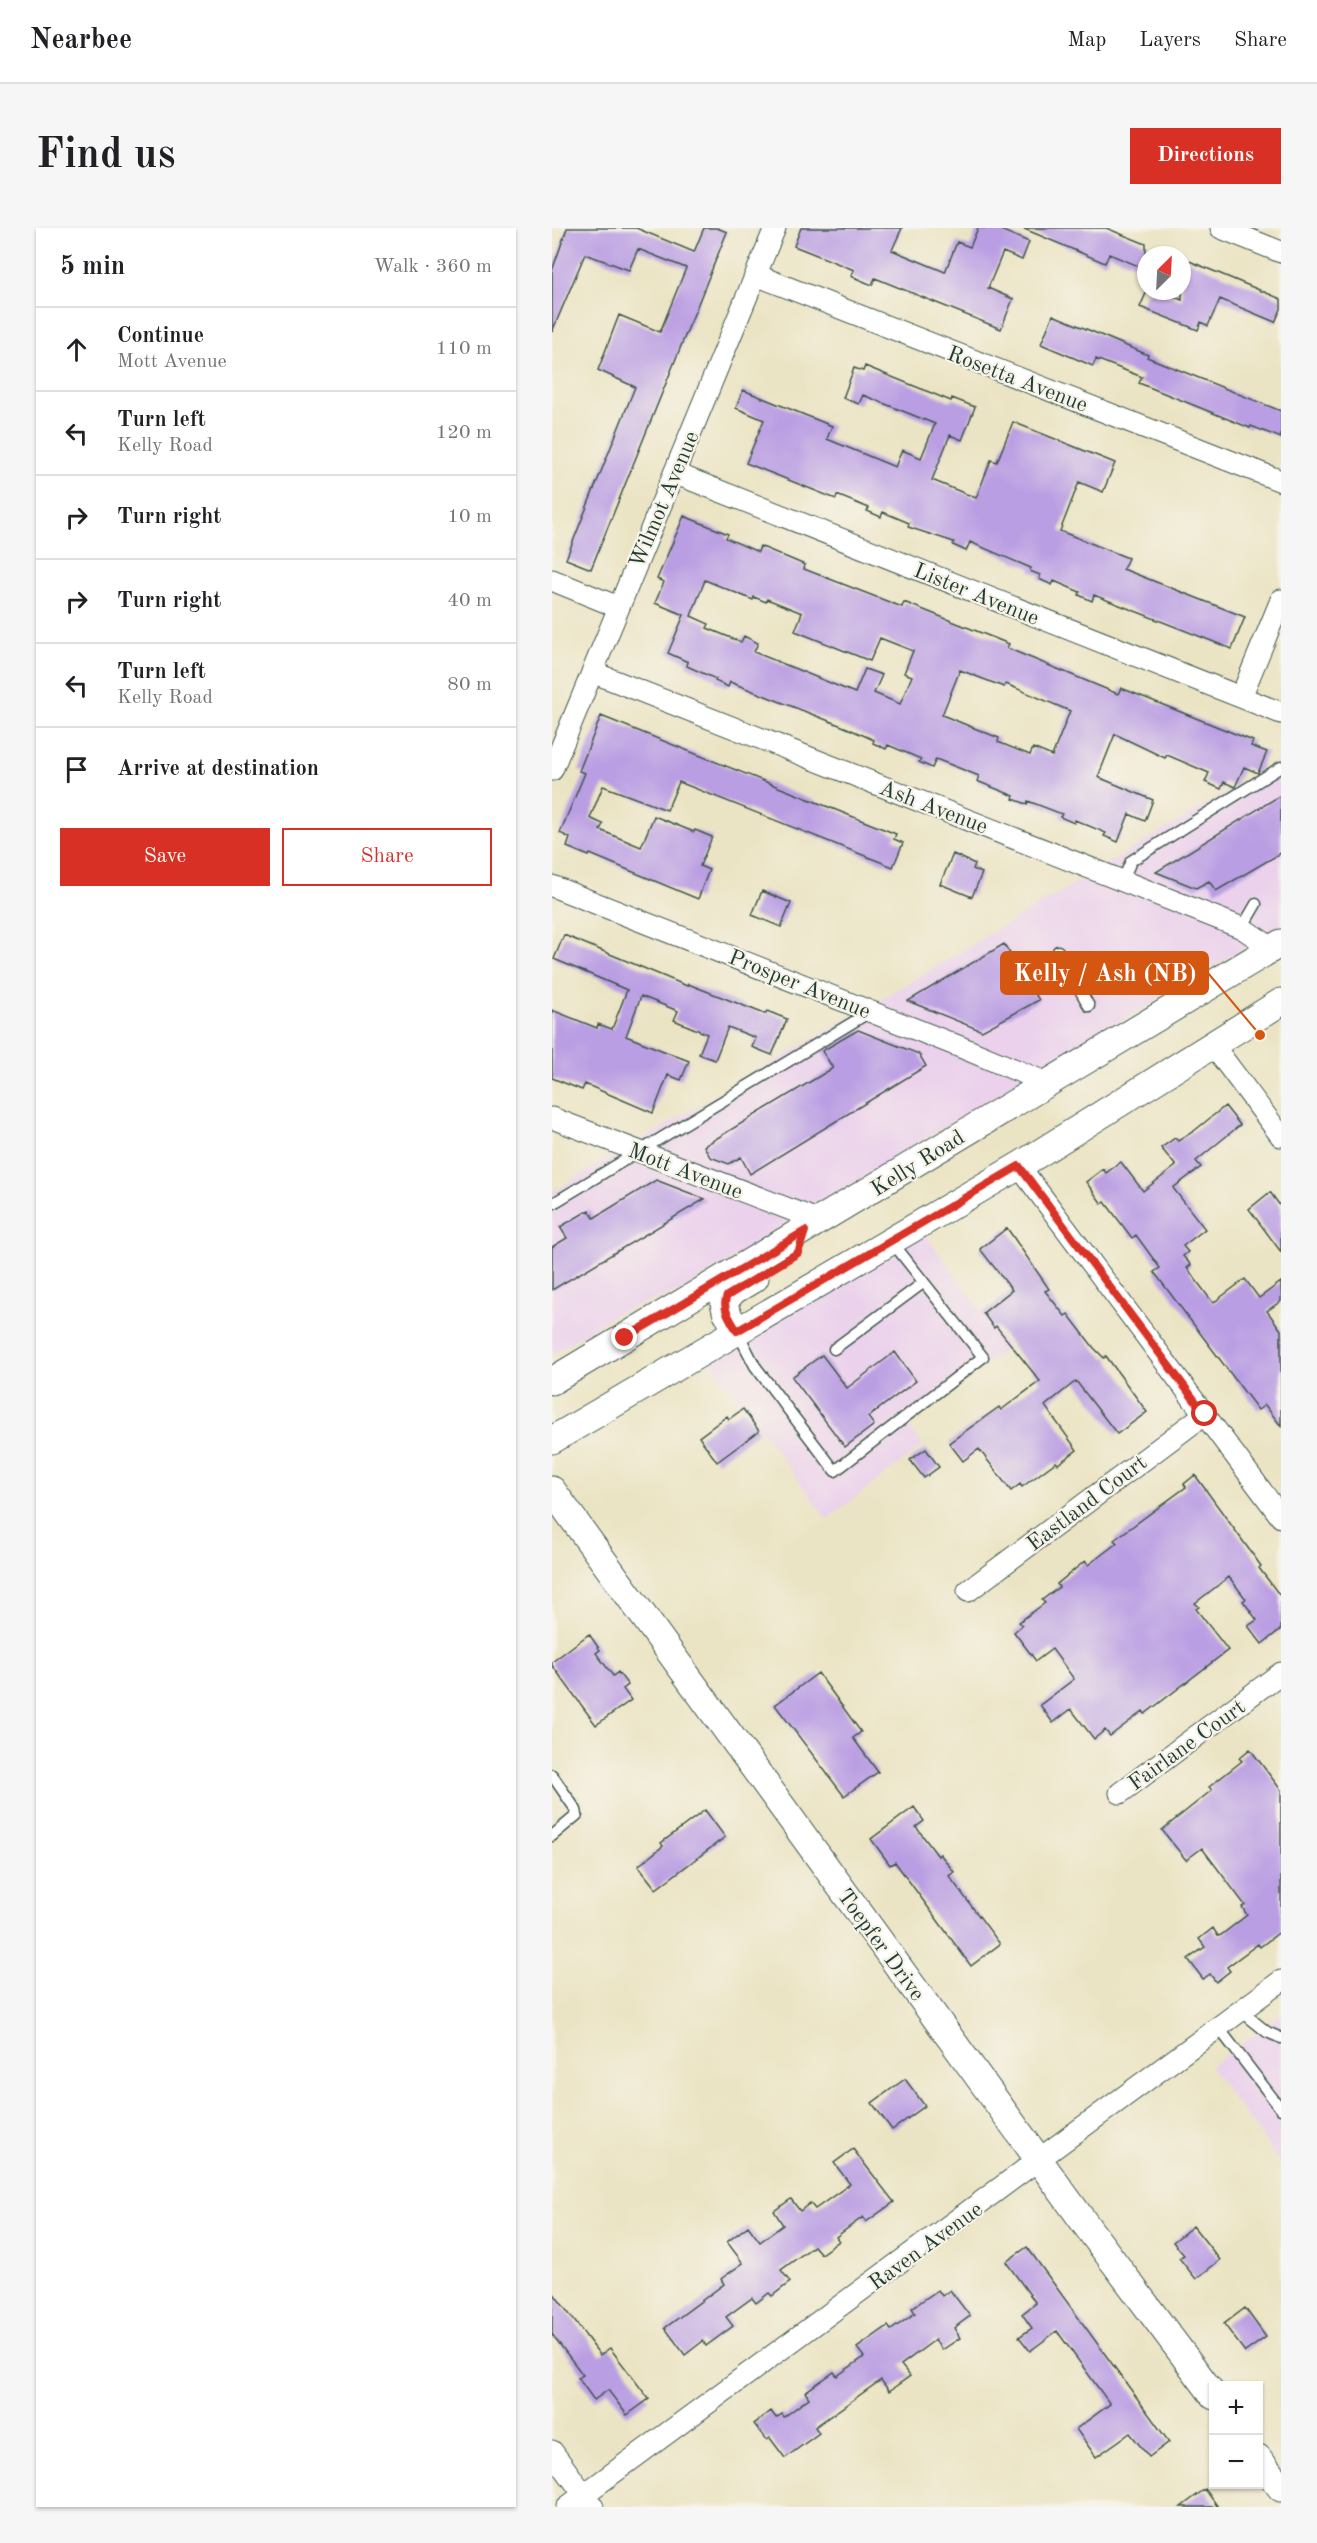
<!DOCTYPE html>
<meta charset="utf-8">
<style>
body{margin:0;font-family:"Old Standard TT",serif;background:#f6f6f6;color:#202124}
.controls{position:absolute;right:18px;bottom:18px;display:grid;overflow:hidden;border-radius:0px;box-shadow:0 2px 4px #0004}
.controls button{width:54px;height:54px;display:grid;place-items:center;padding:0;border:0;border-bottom:2px solid #e0e0e0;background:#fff;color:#202124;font:30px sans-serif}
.compass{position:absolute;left:585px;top:18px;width:54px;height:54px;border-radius:50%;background:#fff;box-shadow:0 2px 4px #0004;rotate:24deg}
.stop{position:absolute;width:18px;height:18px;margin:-14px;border:4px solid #d93025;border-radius:50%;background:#fff}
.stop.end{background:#d93025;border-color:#fff;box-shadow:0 2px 6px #0008}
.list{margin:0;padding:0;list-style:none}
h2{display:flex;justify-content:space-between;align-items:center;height:78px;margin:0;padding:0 24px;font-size:26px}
h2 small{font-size:20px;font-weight:400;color:#757577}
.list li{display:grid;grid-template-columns:39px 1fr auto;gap:18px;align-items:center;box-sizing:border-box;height:84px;padding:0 24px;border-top:2px solid #e0e0e0}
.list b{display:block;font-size:22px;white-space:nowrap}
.list p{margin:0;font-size:20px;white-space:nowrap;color:#757577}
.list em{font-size:20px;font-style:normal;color:#757577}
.actions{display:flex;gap:12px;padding:18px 24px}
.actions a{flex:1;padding:14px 0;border:2px solid #d93025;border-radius:0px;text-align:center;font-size:21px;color:#d93025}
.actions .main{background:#d93025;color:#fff}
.icon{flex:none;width:33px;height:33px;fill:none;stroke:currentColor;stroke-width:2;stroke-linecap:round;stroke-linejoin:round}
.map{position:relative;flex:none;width:729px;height:2279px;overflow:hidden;border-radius:0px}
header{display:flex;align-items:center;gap:36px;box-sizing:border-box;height:84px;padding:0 30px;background:#fff;border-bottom:2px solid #e0e0e0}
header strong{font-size:28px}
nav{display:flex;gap:33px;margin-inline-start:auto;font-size:21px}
.intro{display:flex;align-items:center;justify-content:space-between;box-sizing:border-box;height:144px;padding:0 36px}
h1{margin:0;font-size:42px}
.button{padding:15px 27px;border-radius:0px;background:#d93025;color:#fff;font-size:21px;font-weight:700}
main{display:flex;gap:36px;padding:0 36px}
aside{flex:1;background:#fff;border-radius:0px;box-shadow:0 2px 4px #0004}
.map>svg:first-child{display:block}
.built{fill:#ebd1ec}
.building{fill:#ba9ee3;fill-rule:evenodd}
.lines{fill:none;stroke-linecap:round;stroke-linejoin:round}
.service-casing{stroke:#3e564a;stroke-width:13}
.minor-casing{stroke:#3e564a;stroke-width:23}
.tertiary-casing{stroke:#3e564a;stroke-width:29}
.service{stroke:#fff;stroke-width:10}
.minor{stroke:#fff;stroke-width:21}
.tertiary{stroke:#fff;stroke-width:27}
.route{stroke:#d93025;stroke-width:8}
.labels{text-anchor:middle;stroke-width:4.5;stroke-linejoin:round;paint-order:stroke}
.street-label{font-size:22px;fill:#1f3d34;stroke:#f7f3e8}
.leader{fill:none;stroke:#d45610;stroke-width:2}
.callout-dot{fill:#d45610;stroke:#f7f3e8;stroke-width:2}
.callout{fill:#d45610;stroke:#d45610;stroke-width:2}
.callout-label{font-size:24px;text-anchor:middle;font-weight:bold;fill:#fff}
</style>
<header>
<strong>Nearbee</strong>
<nav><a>Map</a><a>Layers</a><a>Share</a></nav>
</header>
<div class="intro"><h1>Find us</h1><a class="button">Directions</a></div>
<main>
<aside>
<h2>5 min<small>Walk · 360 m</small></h2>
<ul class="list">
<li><svg class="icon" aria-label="ahead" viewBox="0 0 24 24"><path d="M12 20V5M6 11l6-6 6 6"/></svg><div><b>Continue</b><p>Mott Avenue</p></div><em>110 m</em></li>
<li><svg class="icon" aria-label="left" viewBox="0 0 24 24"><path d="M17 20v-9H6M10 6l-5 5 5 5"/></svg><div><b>Turn left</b><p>Kelly Road</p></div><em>120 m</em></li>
<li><svg class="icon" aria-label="right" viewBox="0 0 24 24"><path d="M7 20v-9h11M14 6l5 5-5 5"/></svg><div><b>Turn right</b></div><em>10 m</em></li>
<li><svg class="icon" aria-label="right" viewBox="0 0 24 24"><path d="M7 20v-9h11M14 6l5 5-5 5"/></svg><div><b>Turn right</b></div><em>40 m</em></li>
<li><svg class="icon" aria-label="left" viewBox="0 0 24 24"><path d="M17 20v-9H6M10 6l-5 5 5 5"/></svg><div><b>Turn left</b><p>Kelly Road</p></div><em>80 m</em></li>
<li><svg class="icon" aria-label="arrive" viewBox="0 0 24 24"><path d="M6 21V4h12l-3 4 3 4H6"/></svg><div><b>Arrive at destination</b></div></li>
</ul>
<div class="actions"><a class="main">Save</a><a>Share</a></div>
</aside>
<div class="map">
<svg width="729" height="2279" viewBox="0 0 729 2279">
<rect width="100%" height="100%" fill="#f7f3e8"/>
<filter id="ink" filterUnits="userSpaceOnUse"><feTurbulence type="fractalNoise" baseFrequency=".0167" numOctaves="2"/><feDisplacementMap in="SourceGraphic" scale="12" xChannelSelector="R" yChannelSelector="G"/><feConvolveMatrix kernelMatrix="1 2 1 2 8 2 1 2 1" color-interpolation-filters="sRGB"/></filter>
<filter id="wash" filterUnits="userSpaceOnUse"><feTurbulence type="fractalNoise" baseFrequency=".008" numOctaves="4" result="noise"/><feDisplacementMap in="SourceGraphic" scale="24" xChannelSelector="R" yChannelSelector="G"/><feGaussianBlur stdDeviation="1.35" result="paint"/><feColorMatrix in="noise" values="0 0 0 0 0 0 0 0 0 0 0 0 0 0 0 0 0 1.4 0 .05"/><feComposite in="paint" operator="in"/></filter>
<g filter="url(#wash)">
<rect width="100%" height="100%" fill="#ebe4c4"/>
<path class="built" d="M729,532V699L430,876L131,1062L65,1085L0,1127V964L338,766Z
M370,1002L456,1119L355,1195L371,1218L275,1291L156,1129Z
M729,1786V1935L658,1839Z"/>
<g id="blocks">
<path class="building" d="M15,0H84L142,24L152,0H165L175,4L39,341L14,331L83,159L46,142L67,87L108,104L134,40L86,21L77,42L33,26L0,104V43Z
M249,0H350L340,22L393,44L405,14L418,19L426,0H444L477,14L470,32L451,24L436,60L461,71L449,101L323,50L320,57L299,48L302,42L242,18Z
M470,0H554L594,16V41L557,26L553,35Z
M630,30L729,71V81L723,94L668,71L656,98L649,94L646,102L588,79L595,63H609L630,72Z
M501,87L596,127L595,129L729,183V210L699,198L698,200L587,155L590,149L544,131L541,138L489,116Z
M313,138L399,173L400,170L423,179L410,212L398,207L380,252L424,270L439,232L445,234L461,194L563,235L551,264L527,254L508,303L576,330L571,341L693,389L680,421L542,367L540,373L527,367L528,364L502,353L500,357L487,351L488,347L478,343L479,340L418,314L414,323L401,317L402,314L356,299L357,295L331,284L329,289L315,283L317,280L285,267L284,271L194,235L212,192L184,180L191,162L280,198L275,211L343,239L350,222L369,230L383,196L311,167L307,176L291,170L302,140L311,143Z
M132,288L176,306L174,310L206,324L208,318L253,337L252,341L350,379L352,374L457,416L455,420L566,466L569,460L701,513L699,518L715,524L706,545L692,539L683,559L672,554L669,561L653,554L657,545L615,527L613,530L563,506L546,549L601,572L593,593L577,586L566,614L552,608L554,605L523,592L522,595L508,589L510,586L476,573L475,576L461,571L462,568L425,553L427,548L384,531L380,540L367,534L369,531L336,517L334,521L321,515L322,512L295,500L178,454L176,459L163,453L164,451L135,438L136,434L116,425L132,387L103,375L112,354L105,351ZM153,352L201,372L202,369L214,374L215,371L250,385L243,403L318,433L328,410L361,423L352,445L360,448L348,476L322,465L330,447L313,441L303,465L202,424L206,415L192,408L189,414L155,400L157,396L139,388ZM408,442L452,459L454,456L518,483L500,528L481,520L478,527L446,514L447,510L390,487Z
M49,488L344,606L342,611L351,615L341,639L127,554L115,582L51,558L38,590L51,596L48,602L89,619L102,588L142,604L143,602L160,609L148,638L157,642L146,671L38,626L37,628L15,619L18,610L8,605L33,545L27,543Z
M729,567V625L664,663L657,653L644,660L604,644Z
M401,626L423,636L421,641L430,645L420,669L388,656Z
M210,663L239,675L229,699L200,687Z
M12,707L135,758L136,756L213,786L215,783L235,791L220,827L200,819L204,810L176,799L163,832L147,826L155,806L122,792L126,783L89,768L74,808L137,833L129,852L116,847L101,885L33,856L30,862L0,850V782L45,800L46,796L60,801L75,762L2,731Z
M452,716L487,772L430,803L356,773Z
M306,802L367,826L374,838L198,946L189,929L177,936L158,929L152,918L281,840L270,823Z
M673,878L688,897L644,933L649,939L621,960L653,1001L631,1018L636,1024L631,1028L639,1037L635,1040L661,1075L693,1051L707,1070L729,1054V1073L715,1083L729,1102V1198L713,1177L706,1182L602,1044L608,1040L584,1007L580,1010L553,974L550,976L534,954L551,941L554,945L569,934L591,963L624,938L609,920L623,910L626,913L642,903Z
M104,952L153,971L0,1062V1019L15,1010L8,999L37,982L42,990Z
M718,964L729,979V1024L697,981Z
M455,1000L497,1061L493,1063L513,1088L516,1086L542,1120L552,1130L554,1128L595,1184L565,1206L524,1153L493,1178L525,1222L506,1236L504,1234L470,1259L468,1256L459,1263L427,1221L411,1233L397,1215L447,1179L449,1182L488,1153L444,1098L442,1100L431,1085L460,1062L428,1021Z
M343,1124L364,1153L316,1189L322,1197L293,1219L240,1149L270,1127L295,1160Z
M191,1181L207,1203L165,1234L147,1209L175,1188L177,1191Z
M374,1221L387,1239L372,1250L358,1232Z
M643,1247L709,1338L707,1340L729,1369V1401L710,1416L696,1398L705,1392L691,1373L694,1371L677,1349L643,1375L647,1379L644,1381L676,1422L593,1486L591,1483L558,1508L553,1502L542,1511L519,1481L501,1495L488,1477L522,1451L500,1421L484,1433L462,1404L470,1397L467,1394L493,1375L490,1372L507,1359L505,1356L533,1333L536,1337L565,1315L562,1312L634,1259L632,1256Z
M37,1406L48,1422L44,1425L61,1448L66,1444L76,1457L71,1461L79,1472L44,1497L0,1437V1434Z
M266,1445L309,1504L301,1510L326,1544L292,1568L223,1477Z
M698,1521L729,1562V1703L708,1719L706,1716L675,1739L678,1743L664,1754L658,1746L651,1751L636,1731L653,1719L647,1711L661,1700L666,1708L669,1707L695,1687L690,1679L693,1677L650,1620L634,1632L610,1602L660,1562L657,1559L690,1533L687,1530Z
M362,1579L372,1593L364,1599L386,1628L388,1626L402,1644L397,1648L448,1716L419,1738L343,1634L338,1637L319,1611Z
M153,1582L173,1609L104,1661L86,1638L111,1618L109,1615Z
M353,1851L373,1878L340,1902L320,1875Z
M301,1921L342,1974L314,1994L311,1989L284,2009L287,2013L269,2026L262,2018L229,2042L238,2054L220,2068L217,2065L204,2075L200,2070L174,2089L181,2098L154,2118L151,2113L133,2127L113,2100L172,2056L169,2051L191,2035L175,2014L196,1998L208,2014L231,1997L222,1983L239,1971L248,1983L258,1975L263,1981L298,1956L282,1935Z
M641,1998L668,2032L644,2051L627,2030L632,2027L621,2014Z
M475,2019L617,2214L597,2229L578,2205L544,2229L524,2201L558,2176L505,2103L478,2123L467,2109L480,2100L470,2086L484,2075L454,2034Z
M386,2062L390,2068L398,2062L418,2088L402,2100L408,2110L390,2122L383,2112L349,2137L358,2148L337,2163L329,2152L263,2199L267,2205L233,2230L218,2210L215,2212L202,2196L219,2183L224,2190L230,2186L232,2189L257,2170L253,2164L282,2144L285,2148L312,2129L305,2120L336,2098L339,2102L363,2085L360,2080Z
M0,2063L48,2127L58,2120L97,2171L75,2187L56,2162L42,2172L26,2150L31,2147L0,2106Z
M693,2080L714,2109L693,2124L672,2096Z
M653,2261L666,2279H629Z"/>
</g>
</g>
<g filter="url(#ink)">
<use href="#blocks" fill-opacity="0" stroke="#3e564a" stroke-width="1.5"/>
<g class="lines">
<defs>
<path id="service" d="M571,652L579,633L729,539
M690,700L704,676
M506,723L537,778
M0,976L318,784
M185,1103L203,1138L283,1243L431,1129L340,1014
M282,1121L371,1055
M0,1547L24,1582L25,1587L0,1608
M689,1783L715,1804L729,1810
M666,1799L729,1881"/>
<path id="minor" d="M669,0L729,24
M204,47L729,253
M122,245L729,485
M0,352L66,379
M40,444L690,700L720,720
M689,469L729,372
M0,542L223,0
M0,658L411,820L495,855
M660,816L729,908
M0,890L268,993
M467,938L729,1289
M416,1363L653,1186
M568,1565L729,1445
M0,2223L41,2279
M15,2279L729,1753"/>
<path id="tertiary" d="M185,1103L174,1083L172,1074L181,1063L203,1050
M0,1153L729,715
M0,1212L467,938L729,774
M0,1262L537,2001L662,2168
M706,2230L729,2260"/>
</defs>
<use href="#service" class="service-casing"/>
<use href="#minor" class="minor-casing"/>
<use href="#tertiary" class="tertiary-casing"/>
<use href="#service" class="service"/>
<use href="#minor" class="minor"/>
<use href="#tertiary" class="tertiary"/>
</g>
</g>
<g class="lines" filter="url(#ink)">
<path class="route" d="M73,1110L253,1003L246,1025L175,1068C169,1080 179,1092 185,1103L467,938L653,1186"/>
</g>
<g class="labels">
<g class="street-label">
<text transform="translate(466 150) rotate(21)" y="8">Rosetta Avenue</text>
<text transform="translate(111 271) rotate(-67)" y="8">Wilmot Avenue</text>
<text transform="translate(425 365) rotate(22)" y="8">Lister Avenue</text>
<text transform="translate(382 578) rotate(21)" y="8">Ash Avenue</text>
<text transform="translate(248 755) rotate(22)" y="8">Prosper Avenue</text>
<text transform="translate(365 934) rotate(-32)" y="8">Kelly Road</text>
<text transform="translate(134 942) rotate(21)" y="8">Mott Avenue</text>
<text transform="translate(534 1274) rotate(-37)" y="8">Eastland Court</text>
<text transform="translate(634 1516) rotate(-36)" y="8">Fairlane Court</text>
<text transform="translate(330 1716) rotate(54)" y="8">Toepfer Drive</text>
<text transform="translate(373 2017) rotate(-36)" y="8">Raven Avenue</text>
</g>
</g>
<path class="leader" d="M708 807L656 745"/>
<circle class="callout-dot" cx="708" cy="807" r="6"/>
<rect class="callout" x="449" y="724" width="207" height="42" rx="6"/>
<g class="callout-label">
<text x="553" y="753">Kelly / Ash (NB)</text>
</g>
</svg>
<div class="controls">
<button>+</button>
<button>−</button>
</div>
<svg class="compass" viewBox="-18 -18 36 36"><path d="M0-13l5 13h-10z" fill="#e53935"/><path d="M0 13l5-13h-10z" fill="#757577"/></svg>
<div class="stop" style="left:653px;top:1186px"></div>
<div class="stop end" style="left:73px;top:1110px"></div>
</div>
</main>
